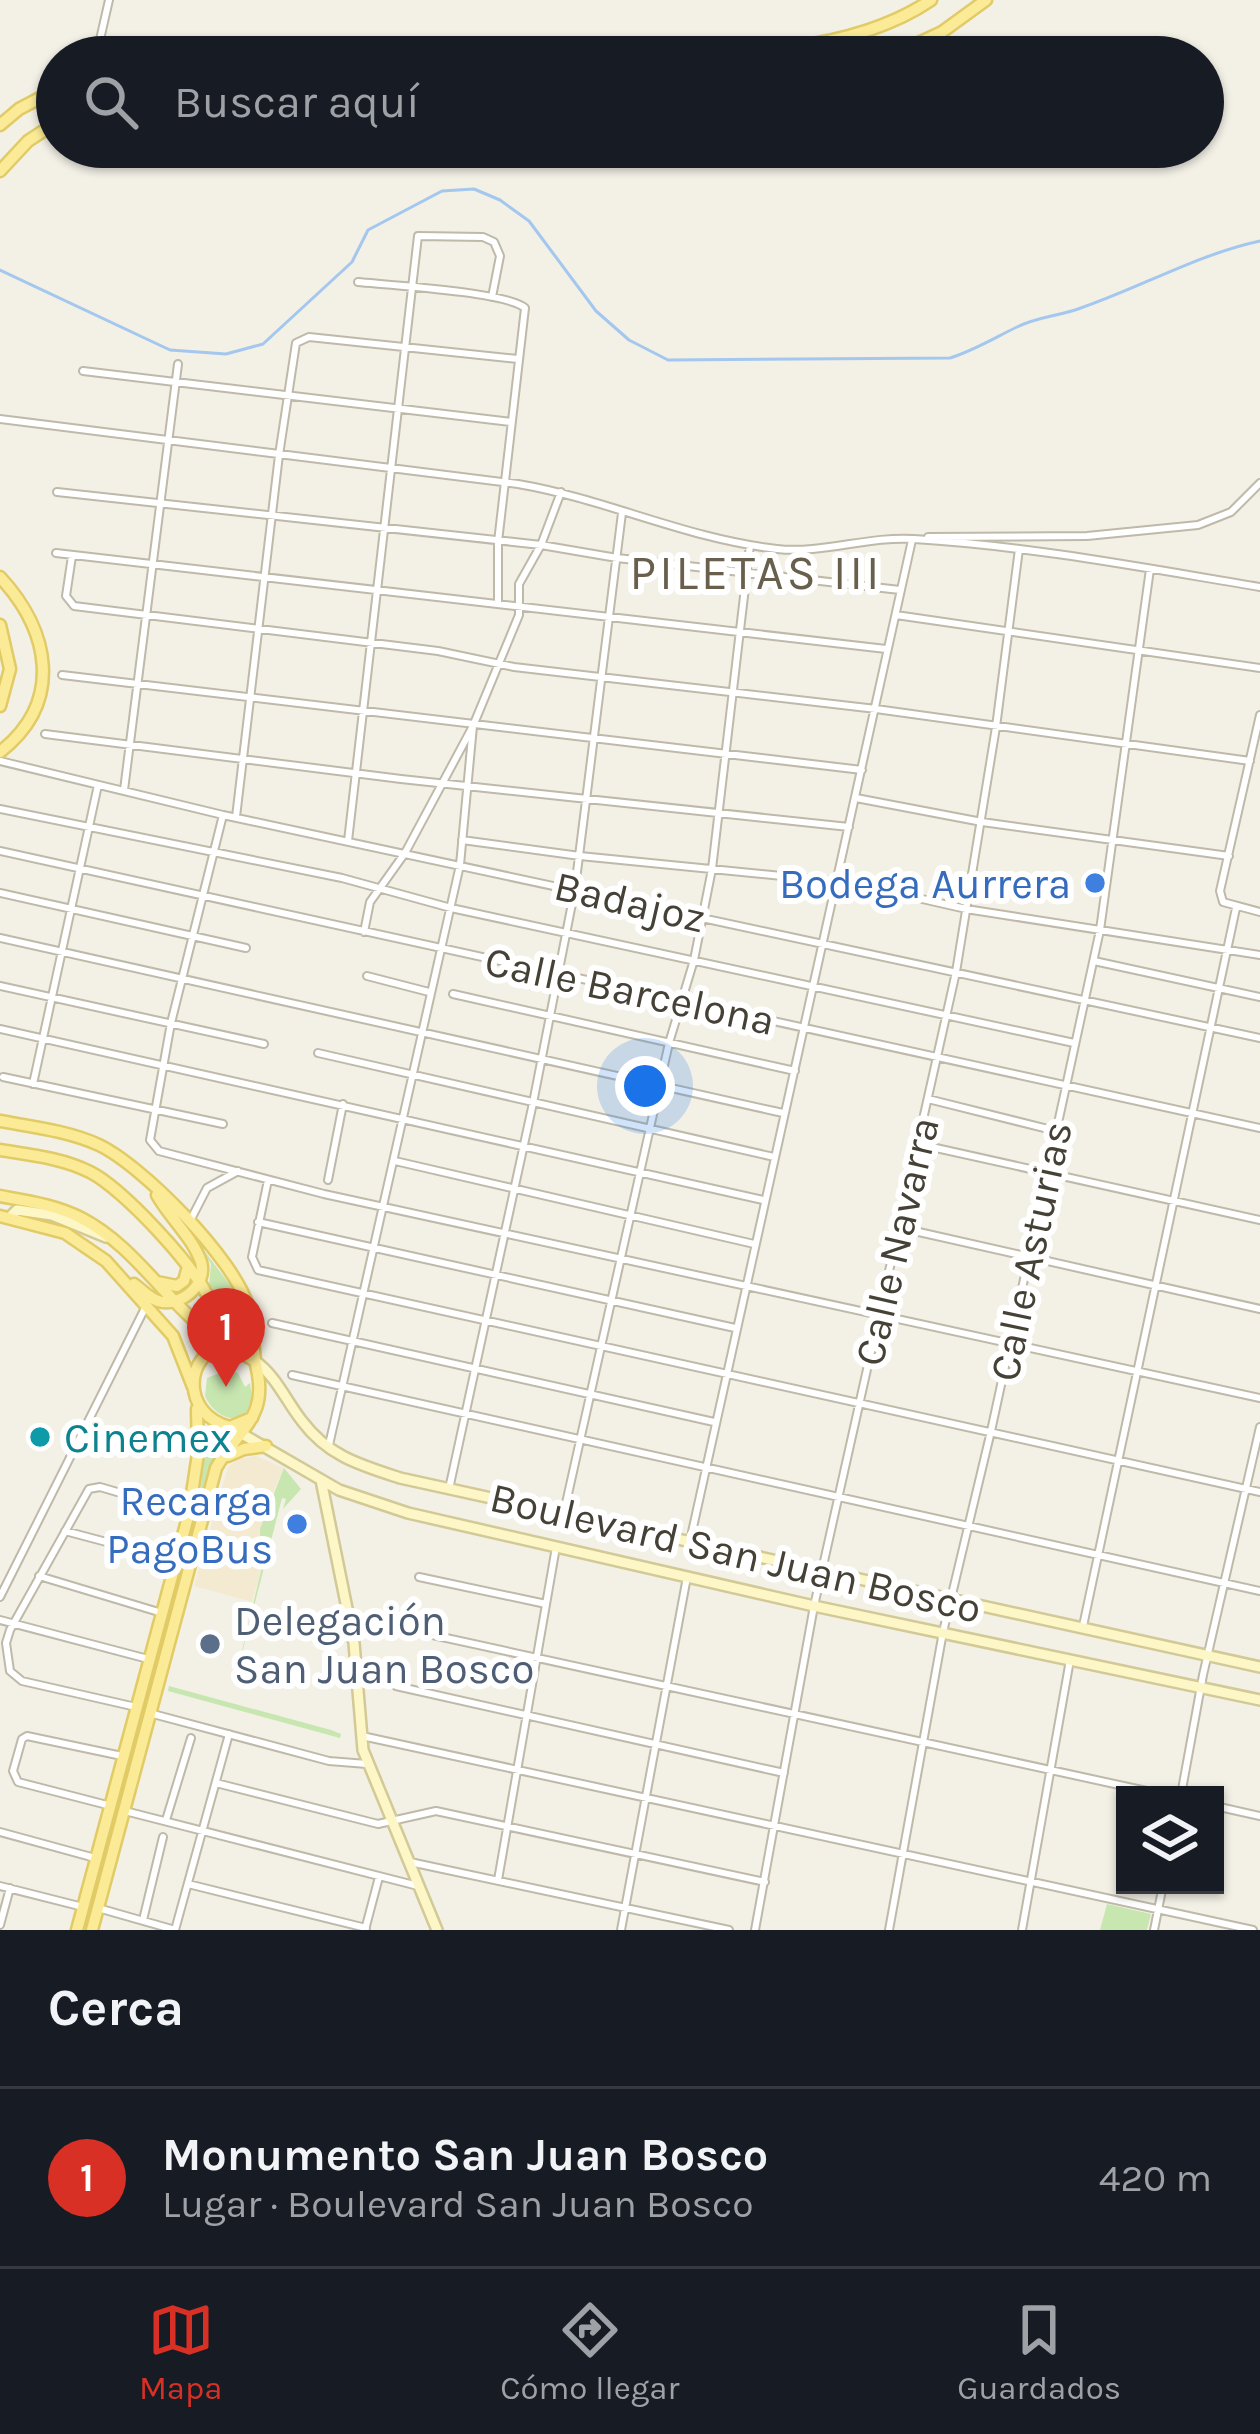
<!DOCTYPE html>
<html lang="es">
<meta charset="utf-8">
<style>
body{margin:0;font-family:Karla,sans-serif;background:#242831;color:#f1f3f6}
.controls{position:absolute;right:36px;bottom:36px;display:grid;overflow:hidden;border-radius:0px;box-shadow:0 3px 9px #0004}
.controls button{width:108px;height:108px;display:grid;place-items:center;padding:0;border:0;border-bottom:3px solid #363941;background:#171b24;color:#f1f3f6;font:60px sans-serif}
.you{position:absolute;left:645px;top:1086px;width:42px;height:42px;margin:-30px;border:9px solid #fff;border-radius:50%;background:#1a73e8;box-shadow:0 0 0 18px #1a73e833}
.badge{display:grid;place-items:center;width:78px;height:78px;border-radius:50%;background:#d93025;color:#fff;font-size:39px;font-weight:700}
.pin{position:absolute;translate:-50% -99px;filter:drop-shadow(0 3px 6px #0008)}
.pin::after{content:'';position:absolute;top:63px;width:42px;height:36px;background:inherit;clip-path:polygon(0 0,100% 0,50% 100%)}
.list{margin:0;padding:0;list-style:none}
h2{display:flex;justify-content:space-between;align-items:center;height:156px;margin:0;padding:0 48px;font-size:51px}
h2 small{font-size:39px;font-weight:400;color:#9ea1a6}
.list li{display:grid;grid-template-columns:78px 1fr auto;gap:36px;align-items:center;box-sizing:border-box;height:180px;padding:0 48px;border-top:3px solid #363941}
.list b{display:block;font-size:45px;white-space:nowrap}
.list p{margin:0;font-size:39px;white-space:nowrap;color:#9ea1a6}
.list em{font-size:39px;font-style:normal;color:#9ea1a6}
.icon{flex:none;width:66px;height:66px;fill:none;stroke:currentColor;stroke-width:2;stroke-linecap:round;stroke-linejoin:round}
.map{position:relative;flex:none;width:1260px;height:1930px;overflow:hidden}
.search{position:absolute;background:#171b24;box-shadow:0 3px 9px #0004;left:36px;right:36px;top:36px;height:132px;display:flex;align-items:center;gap:30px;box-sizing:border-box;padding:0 42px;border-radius:66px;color:#9ea1a6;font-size:45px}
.sheet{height:336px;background:#171b24}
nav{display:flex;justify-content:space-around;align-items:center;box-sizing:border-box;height:168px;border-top:3px solid #363941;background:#171b24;font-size:33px;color:#9ea1a6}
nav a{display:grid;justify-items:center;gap:6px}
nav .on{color:#d93025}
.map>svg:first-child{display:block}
.commercial{fill:#f4ead1}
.green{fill:#c7e6b0}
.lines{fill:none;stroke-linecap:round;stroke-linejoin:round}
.stream{stroke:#a3c7ee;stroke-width:3}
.street-casing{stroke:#beb9a9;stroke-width:10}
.secondary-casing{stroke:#d2c997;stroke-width:14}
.primary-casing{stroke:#e1cb66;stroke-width:15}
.street{stroke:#fff;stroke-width:6}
.secondary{stroke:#fdf6c6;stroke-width:9}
.primary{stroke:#fceb96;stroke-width:10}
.shop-dot{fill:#3f7fe0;stroke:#fff;stroke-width:4.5}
.culture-dot{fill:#0f9aa8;stroke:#fff;stroke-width:4.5}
.service-dot{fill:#5c6f8a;stroke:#fff;stroke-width:4.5}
.labels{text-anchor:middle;stroke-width:12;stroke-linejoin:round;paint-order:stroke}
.shop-label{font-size:42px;fill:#366cbe;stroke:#fff;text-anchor:end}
.street-label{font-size:42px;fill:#454136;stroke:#fff}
.culture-label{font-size:42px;fill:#0d838f;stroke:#fff;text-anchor:start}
.service-label{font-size:42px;fill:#4e5e75;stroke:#fff;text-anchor:start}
.quarter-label{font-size:48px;letter-spacing:3px;fill:#68604d;stroke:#fff}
</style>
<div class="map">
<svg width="1260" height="1930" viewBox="0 0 1260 1930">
<rect width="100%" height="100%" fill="#f3f0e6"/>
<path class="commercial" d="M256,1456L284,1468L265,1510L261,1571L252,1602L194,1586L228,1467L239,1459Z"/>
<path class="green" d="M172,1208L236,1293L245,1333L220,1326L217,1301L209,1287L211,1264Z
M227,1370L238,1373L245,1387L250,1383L252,1399L244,1417C227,1422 212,1412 205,1396L207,1378Z
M204,1432L227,1443L209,1470L156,1666L201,1488Z
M284,1468L301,1489L283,1509L286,1499L282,1498L235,1680L261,1571L260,1529Z
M169,1686L331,1730L341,1734L340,1738L168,1691Z
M1107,1904L1151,1914L1147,1930H1100Z"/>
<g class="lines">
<path class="stream" d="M0,270L170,350L226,354L263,344L352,262L368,230L442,191L474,189L500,200L529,221L596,311L629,340L668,360L950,358C975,350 994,338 1017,327C1037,317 1058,316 1078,309C1140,288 1196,255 1260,241"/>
<defs>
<path id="street" d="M96,57L109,0
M358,282C389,285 507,292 525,308L498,542V602
M83,371L511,422
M0,419L518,484C606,499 687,539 777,549C822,554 868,536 914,539C1030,546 1145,568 1260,587
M57,492L541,545L617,558L900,590
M928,537L1087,536L1198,525L1231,512L1260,483
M56,553L886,649
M72,556L66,596L74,606L438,651L514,667L876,709L1250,761
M896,615L1260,668
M62,675L862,770
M1260,715L1220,891L1223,902L1260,912
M45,734L401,779L849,827
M0,761L223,815L1260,1038
M124,790L178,364
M856,798L982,822L1229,856
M0,809L342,878L451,908L1074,1043
M223,815L171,1023L150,1140L159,1151L324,1194L1260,1398
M236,817L279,455L296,343L309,337L518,359
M462,840L580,856L852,883L966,909L1260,955
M348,841L418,236L483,237L494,242L500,256L492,297
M0,851L1260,1128
M0,893L246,948
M364,932L370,902L405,853L473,726L519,615V584L541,545L561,492
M0,938L783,1113
M1094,961L1260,997
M367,976L429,992
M0,986L264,1044
M453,994L795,1071
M0,1029L763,1200
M318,1053L774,1157
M3,1077L223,1124
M33,1084L98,785
M928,1099L1056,1131
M918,1144L1260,1220
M395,1161L754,1244
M268,1180L252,1257L258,1270L1260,1492
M328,1180L343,1104
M191,1219L207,1188L238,1171
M258,1222L735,1328
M901,1228L1260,1309
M272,1323L714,1422
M292,1375L1260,1591
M329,1445L460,865L473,726
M449,1489L533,1103L575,888L622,513
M564,1512L669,1043L694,960L712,869L750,545
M65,1531L174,1560
M690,1541L912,540
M39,1576L162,1613
M419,1577L546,1604
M0,1597L146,1306
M350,1617L1165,1795
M0,1620L148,1659
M1083,1626L1236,908
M396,1686L784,1773
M136,1707L22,1681L10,1671L6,1643L10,1630L89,1489L100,1487L189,1513
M153,1714L329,1761L367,1764
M362,1736L1253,1930
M216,1783L378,1824L436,1811L765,1882
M1181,1795L1203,1675L1260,1427
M111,1806L18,1782L13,1771L22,1739L27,1736L122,1756
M1215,1806L1260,1816
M125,1811L418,1886
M166,1820L191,1738
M0,1832L95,1858
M410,1862L729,1930
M498,1880L556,1547
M188,1884L366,1928
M0,1886L83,1907
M98,1908L175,1930
M143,1920L163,1837
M0,1925L10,1888
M366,1926L379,1877
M175,1930L229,1734
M621,1930L687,1577
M755,1930L814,1606L956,972L996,727L1019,549
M889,1930L943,1632L991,1431L1100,930L1150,569
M1022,1930L1070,1660
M1154,1930L1163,1885"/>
<path id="secondary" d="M9,1218L17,1210L52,1215L106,1237
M255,1361C277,1377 286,1401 302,1421C328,1456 360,1465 400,1478L1260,1667
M230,1427L339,1490L408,1513L814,1606L1260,1700
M321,1480L354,1643L363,1750L437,1930"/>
<path id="primary" d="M556,57C674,50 831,68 931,0
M888,57L942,32L986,0
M0,125L19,109L57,89
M0,171L28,141L57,122
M0,577C50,631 64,702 0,752
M0,625L10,669L0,706
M0,1121C33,1127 68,1131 99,1145C143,1166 234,1259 248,1306C253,1324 253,1343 255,1361
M0,1150C31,1155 62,1158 90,1172C122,1188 195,1266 209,1299C216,1316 210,1337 205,1353
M0,1196C27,1201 56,1205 81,1218C135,1246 166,1302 214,1337
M0,1216L65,1233L106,1261L173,1336L193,1387
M157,1282L177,1286L184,1281L187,1270
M134,1284C141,1289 149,1298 158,1301C180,1308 208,1285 201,1262C193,1238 169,1217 157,1195
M228,1456L244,1449L266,1446
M77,1930L189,1513L198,1454L197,1409
M92,1930L216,1468C239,1427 271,1418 255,1361L227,1345C183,1352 181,1415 230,1427L252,1418"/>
</defs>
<use href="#street" class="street-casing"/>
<use href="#secondary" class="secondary-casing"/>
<use href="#primary" class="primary-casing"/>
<use href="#street" class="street"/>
<use href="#secondary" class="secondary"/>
<use href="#primary" class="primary"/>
</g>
<g class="shop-dot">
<circle cx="1095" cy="883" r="12"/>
<circle cx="297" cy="1524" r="12"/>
</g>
<circle class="culture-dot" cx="40" cy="1437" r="12"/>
<circle class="service-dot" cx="210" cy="1644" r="12"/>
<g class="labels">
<g class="shop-label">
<text x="1071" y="898">Bodega Aurrera</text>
<text x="273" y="1515">Recarga<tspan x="273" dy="48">PagoBus</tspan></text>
</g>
<g class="street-label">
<text transform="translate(630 901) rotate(13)" y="15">Badajoz</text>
<text transform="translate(630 990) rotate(12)" y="15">Calle Barcelona</text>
<text transform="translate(896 1241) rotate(-77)" y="15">Calle Navarra</text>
<text transform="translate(1030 1251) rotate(-78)" y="15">Calle Asturias</text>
<text transform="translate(736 1552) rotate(13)" y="15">Boulevard San Juan Bosco</text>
</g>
<g class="culture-label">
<text x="64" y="1452">Cinemex</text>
</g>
<g class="service-label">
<text x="234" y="1635">Delegación<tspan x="234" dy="48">San Juan Bosco</tspan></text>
</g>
<g class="quarter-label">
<text x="756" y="589">PILETAS III</text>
</g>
</g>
</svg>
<div class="controls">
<button><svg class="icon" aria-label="layers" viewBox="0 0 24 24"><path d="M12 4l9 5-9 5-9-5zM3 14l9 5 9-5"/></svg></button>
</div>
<div class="you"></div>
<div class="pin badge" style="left:226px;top:1387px">1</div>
<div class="search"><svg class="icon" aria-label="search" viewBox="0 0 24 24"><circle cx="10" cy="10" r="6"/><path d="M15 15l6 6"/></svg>Buscar aquí</div>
</div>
<section class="sheet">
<h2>Cerca<small></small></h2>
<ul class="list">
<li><span class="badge">1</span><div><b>Monumento San Juan Bosco</b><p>Lugar · Boulevard San Juan Bosco</p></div><em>420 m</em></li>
</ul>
</section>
<nav>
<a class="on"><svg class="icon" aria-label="map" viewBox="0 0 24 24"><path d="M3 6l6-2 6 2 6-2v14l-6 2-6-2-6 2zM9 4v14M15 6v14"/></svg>Mapa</a>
<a><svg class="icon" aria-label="directions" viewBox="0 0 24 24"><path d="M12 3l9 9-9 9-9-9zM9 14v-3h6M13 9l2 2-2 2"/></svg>Cómo llegar</a>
<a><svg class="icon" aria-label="saved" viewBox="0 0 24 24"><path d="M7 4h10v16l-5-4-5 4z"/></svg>Guardados</a>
</nav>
